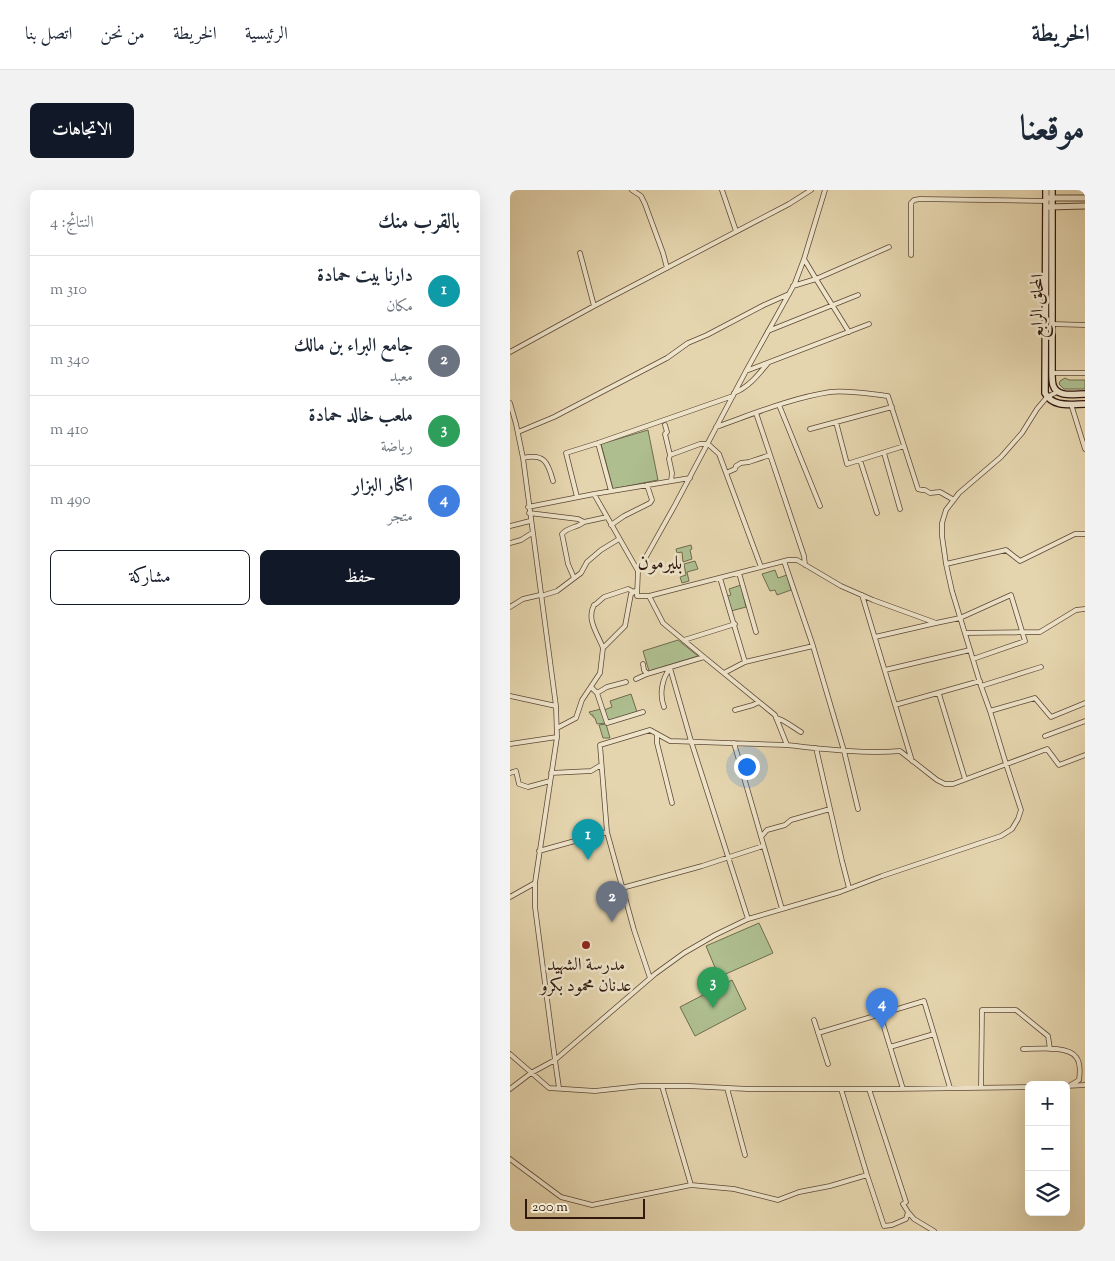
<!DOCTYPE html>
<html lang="ar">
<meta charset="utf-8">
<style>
body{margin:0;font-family:"Sorts Mill Goudy",Amiri,serif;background:#f2f2f3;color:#1f2937;direction:rtl}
.controls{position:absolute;right:15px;bottom:15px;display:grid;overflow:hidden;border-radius:8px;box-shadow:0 5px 20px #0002}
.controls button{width:45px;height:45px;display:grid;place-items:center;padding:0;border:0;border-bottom:1px solid #e0e1e3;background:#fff;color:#1f2937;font:25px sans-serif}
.scale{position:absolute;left:15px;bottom:12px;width:120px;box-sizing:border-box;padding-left:5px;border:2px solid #30190f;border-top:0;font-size:14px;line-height:18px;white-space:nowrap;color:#30190f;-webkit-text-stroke:4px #eee4ca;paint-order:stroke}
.you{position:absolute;left:236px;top:576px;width:18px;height:18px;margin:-12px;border:4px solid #fff;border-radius:50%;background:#1a73e8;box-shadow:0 0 0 8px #1a73e833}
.badge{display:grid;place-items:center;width:32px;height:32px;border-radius:50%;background:#111827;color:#fff;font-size:16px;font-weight:700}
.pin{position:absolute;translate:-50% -41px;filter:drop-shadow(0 1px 2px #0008)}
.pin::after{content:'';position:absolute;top:26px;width:18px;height:15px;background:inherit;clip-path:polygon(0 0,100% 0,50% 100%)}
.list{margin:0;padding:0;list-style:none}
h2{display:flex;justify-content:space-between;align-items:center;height:65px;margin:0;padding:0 20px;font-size:21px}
h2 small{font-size:16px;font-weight:400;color:#747a83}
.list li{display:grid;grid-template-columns:32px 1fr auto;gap:15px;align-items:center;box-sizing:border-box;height:70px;padding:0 20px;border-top:1px solid #e0e1e3}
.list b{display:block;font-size:19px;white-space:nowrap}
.list p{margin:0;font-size:16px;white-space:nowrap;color:#747a83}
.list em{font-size:16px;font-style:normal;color:#747a83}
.actions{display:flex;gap:10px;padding:15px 20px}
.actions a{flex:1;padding:11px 0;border:1px solid #111827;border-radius:8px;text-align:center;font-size:18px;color:#111827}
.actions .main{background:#111827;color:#fff}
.icon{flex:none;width:28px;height:28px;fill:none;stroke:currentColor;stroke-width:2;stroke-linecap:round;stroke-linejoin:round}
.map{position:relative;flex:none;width:575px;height:1041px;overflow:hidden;direction:ltr;border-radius:8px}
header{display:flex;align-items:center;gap:30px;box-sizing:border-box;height:70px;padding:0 25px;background:#fff;border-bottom:1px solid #e0e1e3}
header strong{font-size:24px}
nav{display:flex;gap:28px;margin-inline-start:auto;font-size:18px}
.intro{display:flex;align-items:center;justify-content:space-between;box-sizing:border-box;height:120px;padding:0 30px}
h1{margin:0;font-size:35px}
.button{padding:12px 22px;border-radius:8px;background:#111827;color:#fff;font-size:18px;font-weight:700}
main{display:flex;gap:30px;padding:0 30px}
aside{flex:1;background:#fff;border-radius:8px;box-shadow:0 5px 20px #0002}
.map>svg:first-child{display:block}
.green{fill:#aebe8f;stroke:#6f6c4f}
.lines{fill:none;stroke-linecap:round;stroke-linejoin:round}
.minor-casing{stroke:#5d4837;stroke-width:5.5}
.tertiary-casing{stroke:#5d4837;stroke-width:7}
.secondary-casing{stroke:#30190f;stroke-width:8}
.minor{stroke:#eee4ca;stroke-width:4}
.tertiary{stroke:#eee4ca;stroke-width:5}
.secondary{stroke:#eee4ca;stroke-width:5.5}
.poi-dot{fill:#8f2418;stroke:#eee4ca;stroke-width:2}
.labels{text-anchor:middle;stroke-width:5;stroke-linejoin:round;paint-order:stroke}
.street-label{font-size:18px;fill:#30190f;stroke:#eee4ca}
.poi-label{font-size:18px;fill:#30190f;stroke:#eee4ca}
.quarter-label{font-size:20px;fill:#30190f;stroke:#eee4ca}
</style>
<header>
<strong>الخريطة</strong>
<nav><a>الرئيسية</a><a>الخريطة</a><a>من نحن</a><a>اتصل بنا</a></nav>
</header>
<div class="intro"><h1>موقعنا</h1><a class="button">الاتجاهات</a></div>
<main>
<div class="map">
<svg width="575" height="1041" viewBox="0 0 575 1041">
<rect width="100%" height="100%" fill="#e5d5ae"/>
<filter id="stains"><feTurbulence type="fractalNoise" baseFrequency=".004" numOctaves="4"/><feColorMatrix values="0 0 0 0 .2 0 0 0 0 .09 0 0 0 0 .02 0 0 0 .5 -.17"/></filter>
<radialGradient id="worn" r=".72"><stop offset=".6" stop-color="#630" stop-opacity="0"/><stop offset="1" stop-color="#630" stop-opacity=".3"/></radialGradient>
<path class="green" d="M555,188L559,190H575V199H554L549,194L550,191Z
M138,240L148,290L103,299L91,254Z
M181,355L182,359L180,360L182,369L173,372L172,362L167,363L166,359Z
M185,371L188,379L177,382L179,391L172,393L170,387L176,385L174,374Z
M265,380L268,388L277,385L281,400L267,405L265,400L260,401L252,384Z
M231,395L236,417L221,421L217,406L221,405L219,399Z
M168,450L188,466L139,481L133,461Z
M121,504L127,522L98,531L94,520L102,517L100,511Z
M91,519L96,533L87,534L85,528L83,527V525H81L79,522Z
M96,534L100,548H93L89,535Z
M249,733L263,763L209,787L196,756Z
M222,790L236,819L185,846L170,817Z"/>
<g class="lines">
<defs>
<path id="minor" d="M122,0L131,6L135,14L153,63L157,78
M212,0L226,41
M70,63L84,116
M401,65V13L404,10L410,9L536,11
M294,69L306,89L339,142
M283,96L306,89L379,57
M542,134L575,135
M258,141L348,105
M0,162L84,116L279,14L301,0
M236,181L359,134
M542,183H575
M224,203C239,197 248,185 258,173
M0,213L6,234L13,268L46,516L47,547L25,693V717L45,870L21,883L0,899
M561,214L575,259
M269,215L310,316
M246,223L294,366L295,375
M326,232L337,274L394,256
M155,235L157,242L155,244L160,265
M206,237C243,224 281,208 320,202C339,200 359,204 378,206L408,299L412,300H415L420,303L430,302L444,310
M300,239L382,217
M8,242L44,227L157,168L178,153L197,145L254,115L279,104
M88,253L101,301
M374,263L390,319
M13,268C34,263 38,272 43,291
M350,270L367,323
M216,283L225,279L226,276L231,273L239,272L260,265
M161,291L162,283L159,269L160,265L190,254H198L209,264L251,377
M84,304L180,288
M67,307L56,263L88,253L223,206
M18,317L84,304L128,381L127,406H139L278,370H287L331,396L363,410L426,433L450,428L501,405L515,451L463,469
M19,323L68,329L74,332L97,327
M101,335L114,326L140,313L142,310L137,295
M0,336L20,331
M0,353L11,350L22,343
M274,371L303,456L334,561L348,619
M436,374L496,360L510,371L565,344H575
M128,381L165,315L236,181L285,93L294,69L315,0
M229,383L246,442
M64,388L58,374L52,344C57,337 67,338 74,332
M210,388L235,472
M352,405L402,571
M31,406L47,401L71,383L77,372L91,360L109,349
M139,406L153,433L194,467L265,525L277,555C314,559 352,564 390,561L427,590L435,594H443L537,559L549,575L575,565
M0,417L13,409L30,405
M455,443L530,442L566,420L575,419
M365,447L426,433
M174,450L225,434
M93,458C88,444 76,430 84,415L86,414L94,407L118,399L124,402
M133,474L134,480L137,484L194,467
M160,478L181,551L238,729
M375,480L460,460
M214,483L235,472L303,456
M126,489L137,484
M471,496L531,477
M81,497L87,503L97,533L133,522
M87,503L97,497L116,492
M429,504L455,589
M0,506L46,516
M385,515L470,491
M154,517C149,504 152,489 160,478
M225,520L243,515L249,512
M480,521L525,508L541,527L575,513
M266,528C273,529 284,538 291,542
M47,538L66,528L72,510L90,483L93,458L115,436L121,404L127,400
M147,544V553L162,613
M535,546L575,531
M224,553L272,719
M0,554L47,547
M306,558L332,671L339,698
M0,583L6,581L9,594L18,597L40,591
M41,583L81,581L91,575
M251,647L257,640L275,635L281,630L320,619
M29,661L97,642
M112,698L192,676L253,656
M0,707L25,693
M140,788L124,740L97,642L90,555L140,540L160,551L277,555
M365,808L393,899
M304,830L318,874
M308,843L414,811L424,844
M380,857L424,844L440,898
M513,859C526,859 558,855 566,867C571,873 570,883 569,890L559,896
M0,864L39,898L85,901L131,896H179L238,899H383L519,897
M152,896L181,995
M556,896L575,895
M471,897L472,820H506L538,846L540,859
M49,898L45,870L145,784L174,763L205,745L238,729L330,702L372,686L491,646L502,639L508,629L511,620L496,574L480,521L471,496L442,401L436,374L432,346V333L436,320L449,303L491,267L512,243L527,219L537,207L547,202
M217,898L235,965
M0,969L51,1007L82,1015L181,995L224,999L268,1010L289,1002L320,996L357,985L331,899
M357,985L374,1036L382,1035L396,1029L398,1022L393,1014L396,1012L359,899
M398,1022L404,1029L424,1041"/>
<path id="tertiary" d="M538,8H575
M538,17L575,16"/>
<path id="secondary" d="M536,0L535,203C543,218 561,214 575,214
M542,0V183C542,186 542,191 543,195C547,208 564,204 575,204"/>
</defs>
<use href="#minor" class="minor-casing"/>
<use href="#tertiary" class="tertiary-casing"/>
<use href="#secondary" class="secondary-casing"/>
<use href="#minor" class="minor"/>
<use href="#tertiary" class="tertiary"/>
<use href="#secondary" class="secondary"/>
</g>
<circle class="poi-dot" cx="76" cy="755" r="5"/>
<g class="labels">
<g class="street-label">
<text transform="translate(527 116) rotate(-90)" y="6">المحلق الرابع</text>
</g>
<g class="poi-label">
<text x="76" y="780">مدرسة الشهيد<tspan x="76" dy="21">عدنان محمود بكرو</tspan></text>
</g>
<g class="quarter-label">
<text x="150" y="379">بليرمون</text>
</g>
</g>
<rect width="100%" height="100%" filter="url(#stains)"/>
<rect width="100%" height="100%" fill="url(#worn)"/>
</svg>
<div class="controls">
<button>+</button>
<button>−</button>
<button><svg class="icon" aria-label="layers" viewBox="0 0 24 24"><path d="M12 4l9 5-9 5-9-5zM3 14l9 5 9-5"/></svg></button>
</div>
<div class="scale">200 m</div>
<div class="you"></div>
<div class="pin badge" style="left:78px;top:670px;background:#0f9aa8">1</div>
<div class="pin badge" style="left:102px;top:732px;background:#6b7280">2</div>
<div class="pin badge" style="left:203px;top:818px;background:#2e9e5b">3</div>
<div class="pin badge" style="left:372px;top:839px;background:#3f7fe0">4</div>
</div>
<aside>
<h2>بالقرب منك<small>النتائج: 4</small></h2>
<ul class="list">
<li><span class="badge" style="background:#0f9aa8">1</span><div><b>دارنا بيت حمادة</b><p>مكان</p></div><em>310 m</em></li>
<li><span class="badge" style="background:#6b7280">2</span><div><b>جامع البراء بن مالك</b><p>معبد</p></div><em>340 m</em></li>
<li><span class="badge" style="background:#2e9e5b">3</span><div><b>ملعب خالد حمادة</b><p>رياضة</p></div><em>410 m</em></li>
<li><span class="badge" style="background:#3f7fe0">4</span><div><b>اكثار البزار</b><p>متجر</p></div><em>490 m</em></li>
</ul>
<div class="actions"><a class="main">حفظ</a><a>مشاركة</a></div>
</aside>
</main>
